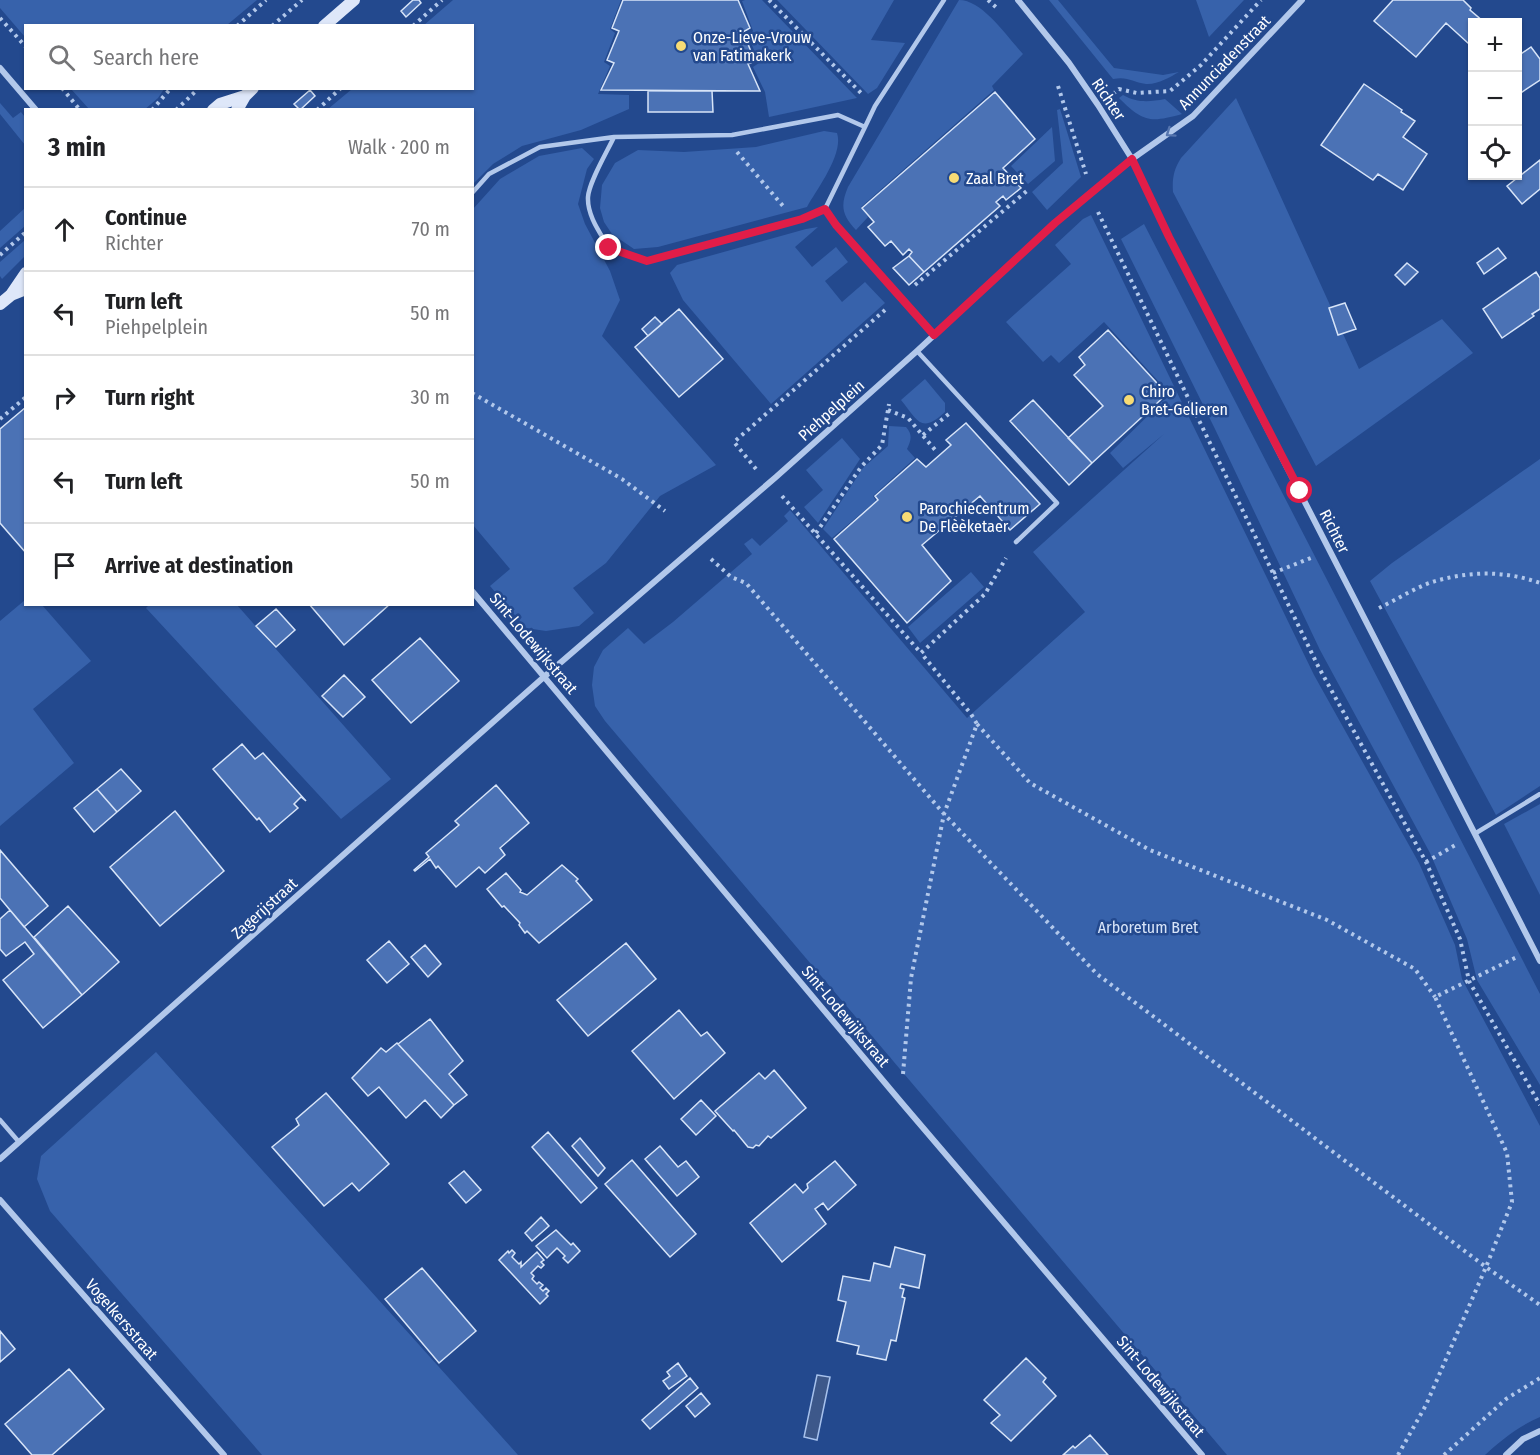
<!DOCTYPE html>
<meta charset="utf-8">
<style>
body{margin:0;font-family:"Fira Sans Condensed",sans-serif;background:#f2f2f2;color:#202124}
.controls{position:absolute;right:18px;top:18px;display:grid;overflow:hidden;border-radius:0px;box-shadow:0 2px 4px #0004}
.controls button{width:54px;height:54px;display:grid;place-items:center;padding:0;border:0;border-bottom:2px solid #e0e0e0;background:#fff;color:#202124;font:30px sans-serif}
.stop{position:absolute;width:18px;height:18px;margin:-14px;border:4px solid #e11d48;border-radius:50%;background:#fff}
.stop.end{background:#e11d48;border-color:#fff;box-shadow:0 2px 6px #0008}
.list{margin:0;padding:0;list-style:none}
h2{display:flex;justify-content:space-between;align-items:center;height:78px;margin:0;padding:0 24px;font-size:26px}
h2 small{font-size:20px;font-weight:400;color:#757577}
.list li{display:grid;grid-template-columns:39px 1fr auto;gap:18px;align-items:center;box-sizing:border-box;height:84px;padding:0 24px;border-top:2px solid #e0e0e0}
.list b{display:block;font-size:22px;white-space:nowrap}
.list p{margin:0;font-size:20px;white-space:nowrap;color:#757577}
.list em{font-size:20px;font-style:normal;color:#757577}
.icon{flex:none;width:33px;height:33px;fill:none;stroke:currentColor;stroke-width:2;stroke-linecap:round;stroke-linejoin:round}
.map{position:relative;flex:none;width:1540px;height:1455px;overflow:hidden}
.search{position:absolute;background:#fff;box-shadow:0 2px 4px #0004;left:24px;top:24px;width:450px;height:66px;display:flex;align-items:center;gap:15px;box-sizing:border-box;padding:0 21px;border-radius:0px;color:#757577;font-size:22px}
.panel{position:absolute;background:#fff;box-shadow:0 2px 4px #0004;left:24px;top:108px;width:450px;height:498px;border-radius:0px}
.map>svg:first-child{display:block}
.green{fill:#3762ab}
.water{fill:#3d588a;stroke:#a6c1ec;stroke-width:1.5}
.building{fill:#4b72b5;stroke:#d7e4f8;stroke-width:1.5}
.lines{fill:none;stroke-linecap:round;stroke-linejoin:round}
.path{stroke:#b2c8eb;stroke-width:4;stroke-dasharray:3 4.5;stroke-linecap:butt}
.service{stroke:#b2c8eb;stroke-width:4.5}
.minor{stroke:#b2c8eb;stroke-width:6}
.secondary{stroke:#dee7f9;stroke-width:12}
.oneway{stroke:#5575af}
.route{stroke:#e11d48;stroke-width:8}
.poi-dot{fill:#f7db75;stroke:#23498e;stroke-width:2}
.labels{text-anchor:middle;stroke-width:5;stroke-linejoin:round;paint-order:stroke}
.poi-label{font-size:16px;fill:#fff;stroke:#23498e;text-anchor:start}
.street-label{font-size:16px;fill:#fff;stroke:#23498e}
.park-label{font-size:16px;fill:#d7e4f8;stroke:#23498e}
</style>
<div class="map">
<svg width="1540" height="1455" viewBox="0 0 1540 1455">
<rect width="100%" height="100%" fill="#23498e"/>
<path class="green" d="M0,0H257L227,25L26,26L25,37L0,8Z
M453,0H621L610,29L615,33L604,62L610,66L598,94L629,95V109L581,130L522,146L493,164L473,184L472,110L328,109L352,89L472,88V26L424,25Z
M745,0H762L857,98L769,117L765,92L753,67L759,63L748,35L753,31L742,1Z
M777,0H894L871,40L905,43L877,88L868,94Z
M959,0C983,0 1008,38 1023,54L992,86L994,90L861,207L868,217L856,230C842,215 840,206 848,187Z
M1049,0H1058L1114,68L1163,75L1179,72C1170,77 1157,85 1146,84C1132,82 1128,76 1113,79Z
M1196,0H1244L1209,37Z
M71,89H164L158,98L144,110L89,109Z
M1123,95C1137,103 1149,102 1165,99L1182,114C1150,123 1143,122 1119,98Z
M1236,98L1359,369L1442,319L1473,353L1316,466L1173,192C1172,178 1174,169 1181,158Z
M0,103L13,118L21,112L25,117V145L0,114Z
M1060,109L1081,177L1047,210L1032,192L1063,163L1057,110Z
M1052,127L1055,161L1028,184L1011,166Z
M824,131L837,133C844,154 817,189 807,207L658,247L634,249L612,234L604,222L600,208L602,185L615,163L638,150L684,152L756,147Z
M582,148L594,159L587,169L578,204L585,224L610,271L620,300L602,336L716,465L660,496L606,563L573,588L594,613L579,626L546,631L526,628L490,586L510,569L473,525V209L500,179L539,156Z
M25,208V226L0,248V231Z
M1091,215L1314,675L1419,863L1455,945L1462,979L1540,1126V1417C1519,1426 1501,1440 1485,1455H1227L605,721L595,706L592,685L594,667L603,650L628,628L644,644L673,622L752,554L744,544L752,538L760,546L788,521L784,516L790,510L967,718L1085,612L1033,552L1164,434L1123,468L1110,453L1170,394L1104,322L1059,363L1051,355L1043,362L1006,322L1071,264L1055,245L1083,219Z
M1144,224L1540,994V1085L1477,980L1467,939L1430,853L1320,650L1215,429L1121,239Z
M818,227L795,247L812,267L836,247L848,262L825,281L842,302L865,282L885,303L771,404L683,300L670,273L677,265L806,229Z
M25,240V256L2,279L0,276V262Z
M925,379L945,403V412C921,434 918,421 901,400Z
M889,426L906,427C913,435 911,440 907,449L915,458L873,496L876,501L832,538L823,529L863,468L888,446Z
M842,438L860,459L818,523L804,507L823,490L806,470Z
M1540,459V786L1496,815L1370,581L1392,563Z
M971,572L984,587L920,643L908,627Z
M25,600L26,604L42,605L91,661L33,709L74,763L0,826V621Z
M150,604L237,605L391,779L341,819L146,608Z
M1540,804V895L1504,824Z
M156,1052L518,1455H262L50,1211L37,1179L41,1156Z"/>
<path class="water" d="M817,1375L830,1377L817,1440L804,1437Z"/>
<path class="building" d="M413,0H419L421,3L406,17L401,11Z
M623,0H738L750,28L743,32L755,61L748,64L760,91L601,90L614,63L607,60L619,31L612,28Z
M1393,0H1463L1471,8L1470,10L1484,22H1472V40L1469,44L1446,23L1416,57L1374,21Z
M1531,47L1540,59V80L1519,94L1518,56Z
M1364,84L1402,110L1401,112L1415,121L1403,137L1427,154L1403,190L1378,174L1373,180L1321,145Z
M310,90L315,96L300,110L294,104Z
M648,91H712L713,112H648Z
M995,92L1035,139L1003,168L1021,188L1006,200L1003,196L996,202L1000,206L924,272L909,256L912,252L909,249L903,255L891,241L885,246L868,227L874,222L862,208Z
M1540,160V189L1522,204L1507,186Z
M1498,248L1506,258L1484,274L1477,263Z
M909,256L924,272L909,285L893,268Z
M1407,263L1418,272L1405,285L1395,275Z
M1536,272L1540,278V309L1532,314L1534,316L1502,338L1483,309Z
M1345,303L1356,329L1338,335L1329,308Z
M679,309L723,359L679,397L635,347Z
M655,317L662,324L648,336L642,329Z
M1108,330L1167,394L1092,463L1068,438L1103,406L1074,375L1085,365L1079,357Z
M1033,400L1092,463L1069,485L1010,421Z
M26,407V553L0,523V429Z
M966,423L1040,504L1010,530L980,496L922,545L951,581L907,623L834,539L878,500L875,496L917,459L926,467L951,445L946,440Z
M309,604H390L344,645Z
M276,609L295,630L276,647L256,626Z
M420,638L459,681L411,723L372,680Z
M344,675L365,697L343,717L322,696Z
M242,744L255,759L263,753L306,801L301,797L294,804L298,808L270,832L259,818L257,820L213,769Z
M121,769L141,791L117,812L97,789Z
M496,785L529,823L500,848L505,855L485,873L479,867L456,887L438,866L436,868L430,859L415,871L414,870L429,857L426,853L459,825L455,821Z
M97,789L117,812L94,832L74,808Z
M175,811L224,871L160,926L110,867Z
M0,850L48,906L24,927L0,898Z
M562,865L578,879L576,881L592,900L539,943L527,931L525,933L519,925L520,923L504,906L502,907L487,889L506,873L521,890L520,892L527,895Z
M68,906L119,962L82,995L34,937Z
M10,910L82,995L43,1028L3,980L34,954L25,942L6,956L0,949V919Z
M389,941L409,964L387,983L367,960Z
M626,943L656,979L588,1036L557,1000Z
M425,945L441,964L428,977L411,957Z
M679,1010L701,1036L707,1032L725,1053L674,1099L632,1051Z
M430,1019L463,1061L449,1074L467,1095L454,1105L398,1044Z
M397,1043L454,1105L441,1118L425,1100L406,1118L379,1087L368,1096L352,1078L381,1048L386,1052Z
M774,1070L806,1108L771,1138L768,1136L759,1146L756,1145L753,1148L748,1147L734,1130L733,1131L715,1111L759,1073L765,1079Z
M326,1093L389,1164L359,1191L352,1183L324,1206L272,1147L299,1125L296,1119Z
M701,1100L716,1116L696,1135L681,1119Z
M548,1132L597,1188L581,1203L532,1147Z
M580,1138L605,1168L598,1176L572,1146Z
M660,1146L678,1167L686,1161L699,1177L677,1196L645,1159Z
M632,1160L696,1234L670,1257L605,1184Z
M835,1161L856,1185L828,1210L823,1203L815,1209L826,1224L782,1262L750,1223L795,1184L803,1193L808,1188L807,1184Z
M464,1171L481,1190L466,1203L449,1183Z
M541,1217L549,1226L532,1241L525,1233Z
M556,1230L571,1245L573,1243L580,1251L568,1263L563,1258L565,1256L557,1248L547,1258L536,1246Z
M895,1247L925,1255L919,1288L901,1284L900,1288L904,1289L902,1297L905,1298L896,1341L891,1340L886,1360L857,1354L859,1346L837,1341L846,1302L838,1300L843,1276L870,1281L874,1263L890,1267Z
M512,1250L515,1253L512,1257L519,1264L521,1262V1267L537,1252L544,1260L541,1262L544,1265L541,1268L538,1266L531,1273L534,1276L532,1279L537,1284L539,1282L543,1285L540,1288L543,1291L546,1288L549,1291L546,1294L548,1296L540,1304L499,1260L508,1251L509,1253Z
M422,1268L476,1331L439,1363L385,1299Z
M0,1331L15,1349L0,1362Z
M1026,1358L1046,1378L1043,1382L1056,1396L1011,1441L991,1423L1000,1415L984,1400Z
M678,1363L687,1376L669,1389L663,1381L670,1376L667,1372Z
M69,1369L104,1409L52,1455H32L5,1424Z
M690,1378L698,1388L650,1429L642,1420Z
M701,1393L710,1404L695,1417L686,1406Z
M1090,1435L1108,1455H1063L1073,1446L1075,1448Z"/>
<g class="lines">
<path class="path" d="M769,0L861,93
M988,0L999,10
M0,18L26,47
M237,26L266,0
M272,26L302,0
M413,26L442,0
M1058,86L1086,174
M62,88L80,110
M1113,94L1119,89L1137,93L1170,91L1201,65L1261,0
M152,110L171,88
M176,110L197,90
M317,110L341,88
M737,152L783,206
M1098,212L1318,666L1426,862L1460,939L1469,981L1540,1105
M0,255L26,232
M915,285L1028,190
M472,393L622,479L665,511
M888,410L908,418L936,451
M0,419L26,397
M923,435L950,413
M756,469L734,442L885,310
M782,496L921,653L985,594L1006,558
M816,533L861,467L882,445L889,404
M711,559L731,577L746,583L944,814L1097,974L1486,1267L1540,1305
M1273,573L1311,558
M1379,608C1398,599 1419,585 1439,580C1474,571 1506,571 1540,583
M977,724L1030,783L1150,850L1327,920L1415,969L1435,997
M1426,862L1457,844
M903,1074L911,978L944,814L977,724L971,714L921,653
M1398,1455L1426,1405L1486,1267L1512,1202L1507,1153L1435,997L1517,957
M1444,1455L1506,1399L1540,1378"/>
<path class="service" d="M614,137C607,152 589,182 588,197C587,216 601,234 609,248L647,261L802,219L825,209L865,127
M472,193L489,174L540,147L614,137L732,135L838,115L865,127L875,106L944,0
M825,209L835,225L934,335
M917,351L1057,503L1016,542
M1476,833L1540,794
M0,1120L19,1142"/>
<path class="minor" d="M1018,0L1069,63L1098,105L1132,159L1169,237L1540,961
M0,68L36,110
M472,591L901,1102L1202,1455
M0,1159L545,676L776,477L917,351L1055,223L1132,159L1193,116L1302,0
M0,1200L224,1455
M1506,1455L1523,1439L1540,1431"/>
<path class="secondary" d="M324,26L354,0
M213,110L220,104L245,96
M237,110L245,96L253,88
M11,295L26,273
M0,304L11,295L26,289"/>
</g>
<defs><path id="oneway-chevron" d="M-2-3.5L2.5 0L-2 3.5" fill="none" stroke-width="1.6" stroke-linecap="round" stroke-linejoin="round" transform="scale(1.5)"/></defs>
<use class="oneway" href="#oneway-chevron" transform="translate(1170 133) rotate(145)"/>
<g class="lines">
<path class="route" d="M609,248L647,261L802,219L825,209L836,225L934,335L1055,223L1132,159L1169,237L1300,491"/>
</g>
<g class="poi-dot">
<circle cx="681" cy="46" r="6"/>
<circle cx="954" cy="178" r="6"/>
<circle cx="1129" cy="400" r="6"/>
<circle cx="907" cy="517" r="6"/>
</g>
<g class="labels">
<g class="poi-label">
<text x="693" y="43">Onze-Lieve-Vrouw<tspan x="693" dy="18">van Fatimakerk</tspan></text>
<text x="966" y="184">Zaal Bret</text>
<text x="1141" y="397">Chiro<tspan x="1141" dy="18">Bret-Gelieren</tspan></text>
<text x="919" y="514">Parochiecentrum<tspan x="919" dy="18">De Flèèketaer</tspan></text>
</g>
<g class="street-label">
<text transform="translate(1224 62) rotate(-46)" y="6">Annunciadenstraat</text>
<text transform="translate(1109 99) rotate(56)" y="6">Richter</text>
<text transform="translate(831 410) rotate(-42)" y="6">Piehpelplein</text>
<text transform="translate(1335 531) rotate(63)" y="6">Richter</text>
<text transform="translate(534 643) rotate(50)" y="6">Sint-Lodewijkstraat</text>
<text transform="translate(264 908) rotate(-42)" y="6">Zagerijstraat</text>
<text transform="translate(846 1016) rotate(50)" y="6">Sint-Lodewijkstraat</text>
<text transform="translate(122 1319) rotate(49)" y="6">Vogelkersstraat</text>
<text transform="translate(1161 1386) rotate(50)" y="6">Sint-Lodewijkstraat</text>
</g>
<g class="park-label">
<text x="1148" y="933">Arboretum Bret</text>
</g>
</g>
</svg>
<div class="controls">
<button>+</button>
<button>−</button>
<button><svg class="icon" aria-label="locate" viewBox="0 0 24 24"><circle cx="12" cy="12" r="6"/><path d="M12 2v4M12 18v4M2 12h4M18 12h4"/></svg></button>
</div>
<div class="stop" style="left:1300px;top:491px"></div>
<div class="stop end" style="left:609px;top:248px"></div>
<div class="search"><svg class="icon" aria-label="search" viewBox="0 0 24 24"><circle cx="10" cy="10" r="6"/><path d="M15 15l6 6"/></svg>Search here</div>
<section class="panel">
<h2>3 min<small>Walk · 200 m</small></h2>
<ul class="list">
<li><svg class="icon" aria-label="ahead" viewBox="0 0 24 24"><path d="M12 20V5M6 11l6-6 6 6"/></svg><div><b>Continue</b><p>Richter</p></div><em>70 m</em></li>
<li><svg class="icon" aria-label="left" viewBox="0 0 24 24"><path d="M17 20v-9H6M10 6l-5 5 5 5"/></svg><div><b>Turn left</b><p>Piehpelplein</p></div><em>50 m</em></li>
<li><svg class="icon" aria-label="right" viewBox="0 0 24 24"><path d="M7 20v-9h11M14 6l5 5-5 5"/></svg><div><b>Turn right</b></div><em>30 m</em></li>
<li><svg class="icon" aria-label="left" viewBox="0 0 24 24"><path d="M17 20v-9H6M10 6l-5 5 5 5"/></svg><div><b>Turn left</b></div><em>50 m</em></li>
<li><svg class="icon" aria-label="arrive" viewBox="0 0 24 24"><path d="M6 21V4h12l-3 4 3 4H6"/></svg><div><b>Arrive at destination</b></div></li>
</ul>
</section>
</div>
